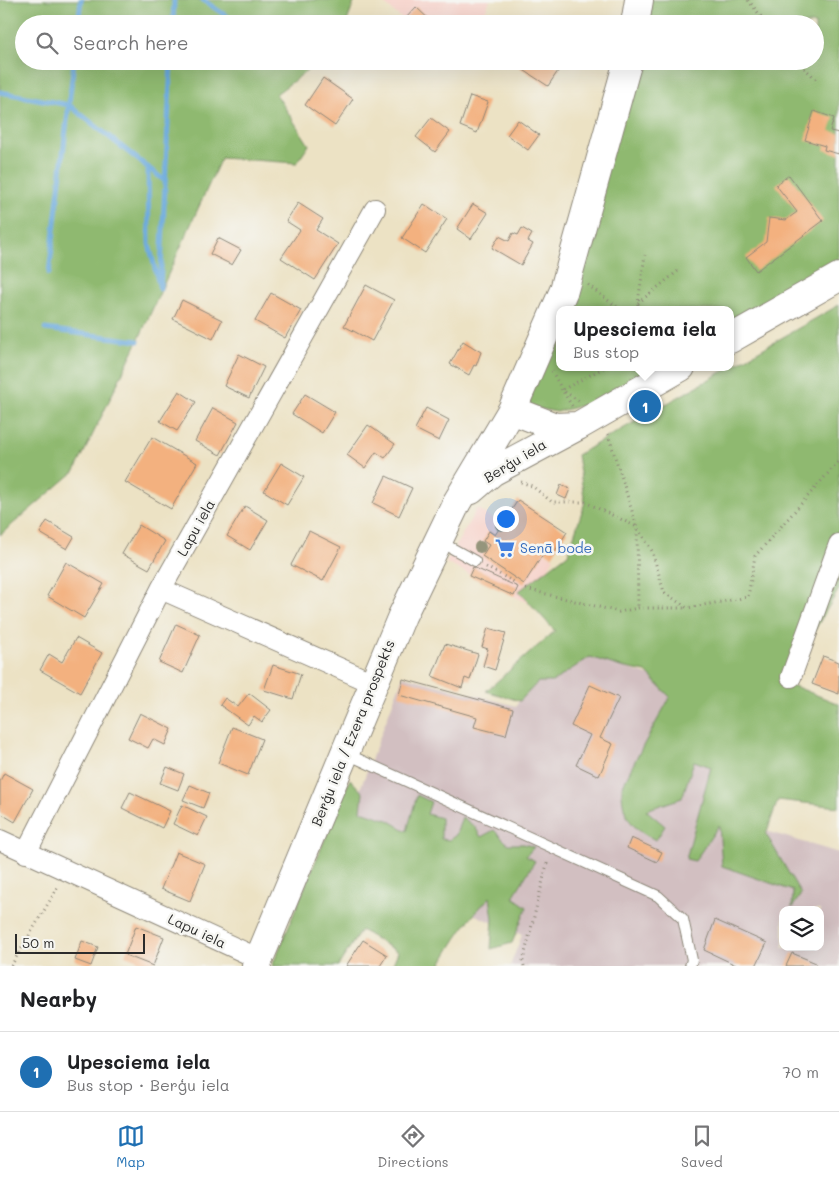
<!DOCTYPE html>
<meta charset="utf-8">
<style>
body{margin:0;font-family:Mali,sans-serif;background:#f2f2f2;color:#202124}
.controls{position:absolute;right:15px;bottom:15px;display:grid;overflow:hidden;border-radius:10px;box-shadow:0 5px 20px #0002}
.controls button{width:45px;height:45px;display:grid;place-items:center;padding:0;border:0;border-bottom:1px solid #e0e0e0;background:#fff;color:#202124;font:25px sans-serif}
.scale{position:absolute;left:15px;bottom:12px;width:130px;box-sizing:border-box;padding-left:5px;border:2px solid #2b2b2b;border-top:0;font-size:14px;line-height:18px;white-space:nowrap;color:#2b2b2b;-webkit-text-stroke:4px #f6f6f2;paint-order:stroke}
.you{position:absolute;left:505px;top:518px;width:18px;height:18px;margin:-12px;border:4px solid #fff;border-radius:50%;background:#1a73e8;box-shadow:0 0 0 8px #1a73e833}
.badge{display:grid;place-items:center;width:32px;height:32px;border-radius:50%;background:#1f6fb2;color:#fff;font-size:16px;font-weight:700}
.pin{position:absolute;translate:-50% -50%;border:2px solid #fff;box-shadow:0 1px 5px #0006}
.popup{position:absolute;left:556px;top:306px;width:178px;height:65px;box-sizing:border-box;display:grid;place-content:center;border-radius:10px;background:#fff;filter:drop-shadow(0 1px 4px #0005);font-size:16px;white-space:nowrap;color:#757577}
.popup b{font-size:19px;color:#202124}
.popup::after{content:'';position:absolute;left:50%;top:100%;margin-left:-10px;border:10px solid transparent;border-top-color:#fff}
.list{margin:0;padding:0;list-style:none}
h2{display:flex;justify-content:space-between;align-items:center;height:65px;margin:0;padding:0 20px;font-size:21px}
h2 small{font-size:16px;font-weight:400;color:#757577}
.list li{display:grid;grid-template-columns:32px 1fr auto;gap:15px;align-items:center;box-sizing:border-box;height:80px;padding:0 20px;border-top:1px solid #e0e0e0}
.list b{display:block;font-size:19px;white-space:nowrap}
.list p{margin:0;font-size:16px;white-space:nowrap;color:#757577}
.list em{font-size:16px;font-style:normal;color:#757577}
.icon{flex:none;width:28px;height:28px;fill:none;stroke:currentColor;stroke-width:2;stroke-linecap:round;stroke-linejoin:round}
.map{position:relative;flex:none;width:839px;height:966px;overflow:hidden}
.search{position:absolute;background:#fff;box-shadow:0 5px 20px #0002;left:15px;right:15px;top:15px;height:55px;display:flex;align-items:center;gap:12px;box-sizing:border-box;padding:0 18px;border-radius:28px;color:#757577;font-size:19px}
.sheet{height:145px;background:#fff}
nav{display:flex;justify-content:space-around;align-items:center;box-sizing:border-box;height:70px;border-top:1px solid #e0e0e0;background:#fff;font-size:14px;color:#757577}
nav a{display:grid;justify-items:center;gap:2px}
nav .on{color:#1f6fb2}
.map>svg:first-child{display:block}
.built{fill:#f7d1c9}
.industrial{fill:#d2bfc1;fill-rule:evenodd}
.forest{fill:#8fb96f;stroke:#5d724d}
.lines{fill:none;stroke-linecap:round;stroke-linejoin:round}
.stream{stroke:#69a9dc;stroke-width:5}
.building{fill:#f3b17f}
.lane-casing{stroke:#8c8678;stroke-width:12}
.street-casing{stroke:#8c8678;stroke-width:22}
.secondary-casing{stroke:#8c8678;stroke-width:30}
.path{stroke:#8c8678;stroke-width:3;stroke-dasharray:1 4;stroke-linecap:butt}
.lane{stroke:#fff;stroke-width:10}
.street{stroke:#fff;stroke-width:20}
.secondary{stroke:#fff;stroke-width:28}
.tree{fill:#95957b}
.labels{text-anchor:middle;stroke-width:5;stroke-linejoin:round;paint-order:stroke}
.street-label{font-size:14px;fill:#2b2b2b;stroke:#f6f6f2}
.shop-label{font-size:14px;fill:#366cbe;stroke:#f6f6f2;text-anchor:start}
</style>
<div class="map">
<svg width="839" height="966" viewBox="0 0 839 966">
<rect width="100%" height="100%" fill="#f6f6f2"/>
<filter id="ink" filterUnits="userSpaceOnUse"><feTurbulence type="fractalNoise" baseFrequency=".02" numOctaves="2"/><feDisplacementMap in="SourceGraphic" scale="10" xChannelSelector="R" yChannelSelector="G"/><feConvolveMatrix kernelMatrix="1 2 1 2 8 2 1 2 1" color-interpolation-filters="sRGB"/></filter>
<filter id="wash" filterUnits="userSpaceOnUse"><feTurbulence type="fractalNoise" baseFrequency=".0096" numOctaves="4" result="noise"/><feDisplacementMap in="SourceGraphic" scale="20" xChannelSelector="R" yChannelSelector="G"/><feGaussianBlur stdDeviation="1.12" result="paint"/><feColorMatrix in="noise" values="0 0 0 0 0 0 0 0 0 0 0 0 0 0 0 0 0 1.4 0 .05"/><feComposite in="paint" operator="in"/></filter>
<g filter="url(#wash)">
<rect width="100%" height="100%" fill="#ece2c4"/>
<path class="built" d="M380,0H490L480,24H408Z
M477,508L554,558L528,603L446,563Z"/>
<path class="industrial" d="M552,645L765,712L730,820L839,853V966H510L522,935L335,855L403,676L516,706ZM783,910H820V947H783Z"/>
<path class="forest" d="M0,0H355L346,24H24V61H320L276,94L309,145L297,163L221,158L138,341L75,471L0,535Z
M649,0H839V261L730,323V310H563L635,61H815V24H643Z
M839,305V589L784,682L839,704V807L778,800L766,834L801,894L792,908L793,891L722,866L719,825L695,861L686,859L711,767L694,761L682,798L646,810L665,826L656,840C633,830 622,817 622,790C622,781 663,711 670,697L646,672L621,667L590,657L552,682H538L520,701L486,691L555,631L519,591L568,554L585,502L577,455Z
M560,316V367H653L591,403L557,412L520,405Z
M350,779L363,793L361,811L388,820L407,831L417,795L431,802L427,814L441,818V839L449,840L456,835L462,817L475,827L481,837L494,830L508,844H524L534,847L526,856L535,861L513,897L527,907L512,943L491,949L493,919L490,897C469,918 454,940 440,966H392L398,952L361,930L338,966H272Z"/>
<g class="lines">
<path class="stream" d="M203,0L238,24
M78,24L81,0
M173,24L174,0
M0,92L69,105L165,181
M148,167L149,244L160,289L171,61
M49,273L74,61
M45,329L138,341"/>
</g>
<g id="blocks">
<path class="building" d="M416,7L434,24H410L405,19Z
M523,61H550L560,68L548,86L519,67Z
M323,78L353,99L335,126L305,105Z
M470,96L488,102L477,133L460,126Z
M814,111L834,118L830,131L839,133V154L824,150L825,146L805,140Z
M431,118L450,132L435,152L416,137Z
M518,120L539,135L528,150L507,135Z
M789,175L823,221L756,271L746,257L766,242L769,218L786,220L797,212L776,185Z
M298,203L323,219L316,230L338,244L315,280L281,258L300,230L286,221Z
M424,204L447,219L425,253L402,238Z
M473,204L488,213L471,239L457,229Z
M522,228L532,234L528,241L533,244L521,265L492,248L499,236L509,241L513,233L518,235Z
M218,238L241,250L232,265L210,254Z
M366,285L394,300L372,341L344,326Z
M271,293L301,310L285,338L255,321Z
M182,300L222,320L213,339L173,319Z
M463,341L481,352L476,366L474,365L469,375L450,364Z
M239,354L264,367L249,398L224,386Z
M179,391L196,402L177,431L160,421Z
M305,394L335,412L322,433L292,414Z
M213,408L238,422L220,455L195,441Z
M426,408L449,420L439,441L415,429Z
M368,425L395,444L385,458L376,452L365,468L347,455Z
M152,437L197,463L171,509L125,482Z
M281,463L304,477L287,505L264,491Z
M386,476L412,488L399,516L373,503Z
M561,485L570,489L566,499L557,495Z
M518,500L567,532L552,556L545,551L524,584L482,556L489,545L483,541L489,531L495,535Z
M245,506L268,520L250,550L227,536Z
M47,521L74,537L67,549L40,533Z
M139,525L165,541L149,569L122,554Z
M309,531L341,547L323,581L291,565Z
M66,562L104,584L84,618L47,596Z
M473,567L518,587L514,596L469,576Z
M176,624L200,635L183,673L159,662Z
M488,628L506,633L495,670L483,666L488,649L482,647Z
M76,638L102,653L80,693L40,670L49,654L62,662Z
M445,644L478,654L470,680L465,678L462,688L432,676Z
M823,656L839,662V694L812,684Z
M273,665L301,674L293,699L264,690Z
M403,679L513,709L506,735L474,727L477,717L399,695Z
M590,685L619,698L600,738L613,744L599,776L576,765L590,735L571,726Z
M249,693L271,710L262,722L254,716L248,725L220,705L225,698L238,707Z
M140,713L172,729L165,745L153,739L148,748L128,738Z
M232,727L262,739L248,775L218,763Z
M167,767L184,774L178,790L160,783Z
M4,773L33,789L15,822L0,813V781Z
M190,785L209,793L203,808L183,800Z
M130,792L170,811L162,828L122,808Z
M182,805L207,817L198,836L173,824Z
M631,838L662,852L657,862L627,848Z
M176,852L205,864L190,901L161,889Z
M715,920L767,943L756,966H738L704,950Z
M136,926L164,937L153,966L125,955Z
M363,940L387,955L380,966H346Z
M82,941L98,947L91,966L75,960Z
M792,953L816,963L815,966H786Z"/>
</g>
</g>
<g filter="url(#ink)">
<use href="#blocks" fill-opacity="0" stroke="#8c8678" stroke-width="1"/>
<g class="lines">
<defs>
<path id="lane" d="M439,541L475,561
M347,754L658,896L683,919L692,960L690,966"/>
<path id="street" d="M161,589L373,683
M791,677L839,544
M0,840L259,959
M26,853L161,589L375,209"/>
<path id="secondary" d="M635,24L639,0
M730,339L839,277
M512,410L555,427L578,426
M471,490L492,472L578,426L681,367
M256,966L402,616L457,502L512,410L564,290L628,61"/>
</defs>
<use href="#lane" class="lane-casing"/>
<use href="#street" class="street-casing"/>
<use href="#secondary" class="secondary-casing"/>
<path class="path" d="M748,0L767,24
M797,61L817,80
M588,285L621,310
M638,303L678,271
M637,310L645,255
M552,371L562,390L579,401
M572,406L562,390L605,367
M608,434L637,527L638,608
M521,482L532,486L552,502H585L637,527L652,551L664,592L687,608L748,597L755,556L839,461
M486,567L516,583
M526,589L619,612L638,608H686
M11,966L58,887
M524,966L523,961L548,860"/>
<use href="#lane" class="lane"/>
<use href="#street" class="street"/>
<use href="#secondary" class="secondary"/>
</g>
<g class="tree">
<circle cx="501" cy="525" r="6"/>
<circle cx="480" cy="547" r="6"/>
</g>
</g>
<defs>
<symbol id="supermarket-bare" viewBox="-9 -9 18 18"><path d="M-6-5.5h2.5l.6 2H6L4.5 2H-2.5L-4.4-4H-6ZM-1.5 3.2a1.3 1.3 0 1 0 .1 0ZM3 3.2a1.3 1.3 0 1 0 .1 0Z" fill="#3f7fe0" stroke="#f6f6f2" stroke-width="2.5" paint-order="stroke"/></symbol>
</defs>
<g fill-rule="evenodd">
<use href="#supermarket-bare" x="491" y="534" width="28" height="28"/>
</g>
<g class="labels">
<g class="street-label">
<text transform="translate(515 461) rotate(-31)" y="5">Berģu iela</text>
<text transform="translate(196 528) rotate(-61)" y="5">Lapu iela</text>
<text transform="translate(353 733) rotate(-68)" y="5">Berģu iela / Ezera prospekts</text>
<text transform="translate(197 931) rotate(25)" y="5">Lapu iela</text>
</g>
<g class="shop-label">
<text x="520" y="553">Senā bode</text>
</g>
</g>
</svg>
<div class="controls">
<button><svg class="icon" aria-label="layers" viewBox="0 0 24 24"><path d="M12 4l9 5-9 5-9-5zM3 14l9 5 9-5"/></svg></button>
</div>
<div class="scale">50 m</div>
<div class="you"></div>
<div class="pin badge" style="left:645px;top:406px">1</div>
<div class="popup"><b>Upesciema iela</b>Bus stop</div>
<div class="search"><svg class="icon" aria-label="search" viewBox="0 0 24 24"><circle cx="10" cy="10" r="6"/><path d="M15 15l6 6"/></svg>Search here</div>
</div>
<section class="sheet">
<h2>Nearby<small></small></h2>
<ul class="list">
<li><span class="badge">1</span><div><b>Upesciema iela</b><p>Bus stop · Berģu iela</p></div><em>70 m</em></li>
</ul>
</section>
<nav>
<a class="on"><svg class="icon" aria-label="map" viewBox="0 0 24 24"><path d="M3 6l6-2 6 2 6-2v14l-6 2-6-2-6 2zM9 4v14M15 6v14"/></svg>Map</a>
<a><svg class="icon" aria-label="directions" viewBox="0 0 24 24"><path d="M12 3l9 9-9 9-9-9zM9 14v-3h6M13 9l2 2-2 2"/></svg>Directions</a>
<a><svg class="icon" aria-label="saved" viewBox="0 0 24 24"><path d="M7 4h10v16l-5-4-5 4z"/></svg>Saved</a>
</nav>
